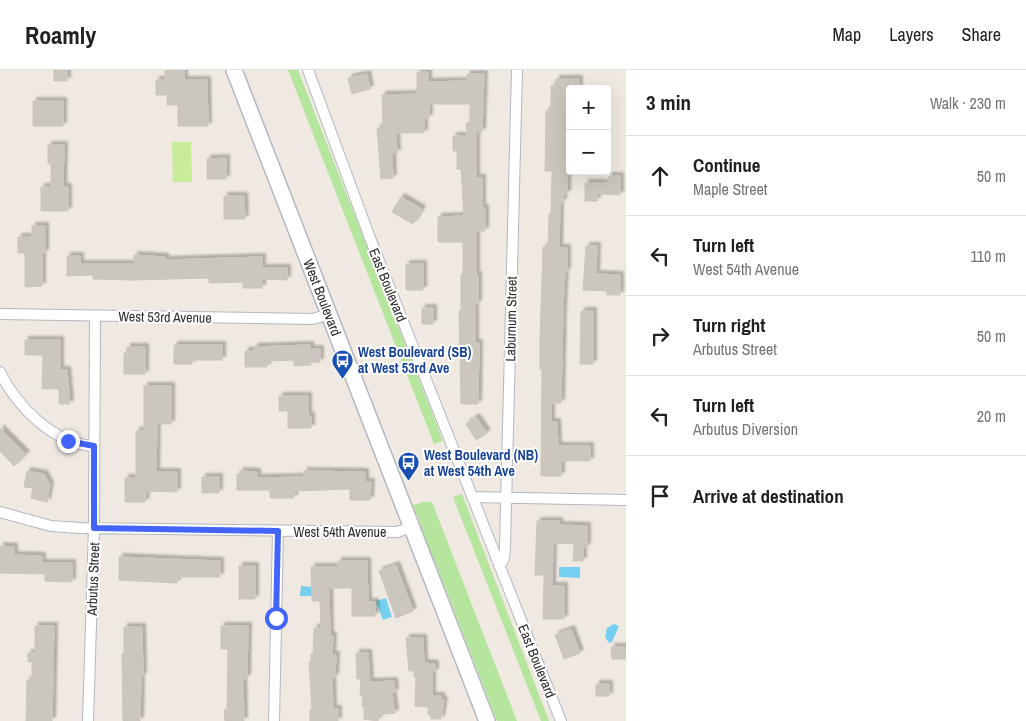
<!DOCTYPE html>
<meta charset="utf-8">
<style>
body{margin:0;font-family:"Archivo Narrow",sans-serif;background:#f2f2f2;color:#202124}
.controls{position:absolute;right:15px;top:15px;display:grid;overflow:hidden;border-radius:5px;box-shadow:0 5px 20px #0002}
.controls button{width:45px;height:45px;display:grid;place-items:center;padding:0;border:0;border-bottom:1px solid #e0e0e0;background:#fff;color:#202124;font:25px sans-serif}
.stop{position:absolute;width:15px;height:15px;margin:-11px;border:4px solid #4264fb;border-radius:50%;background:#fff}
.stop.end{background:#4264fb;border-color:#fff;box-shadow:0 1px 5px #0008}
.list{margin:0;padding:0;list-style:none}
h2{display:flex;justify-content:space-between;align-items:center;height:65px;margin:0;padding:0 20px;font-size:21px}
h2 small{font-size:16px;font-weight:400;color:#757577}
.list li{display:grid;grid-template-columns:32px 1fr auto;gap:15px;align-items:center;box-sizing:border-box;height:80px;padding:0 20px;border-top:1px solid #e0e0e0}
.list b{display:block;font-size:19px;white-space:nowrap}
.list p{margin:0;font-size:16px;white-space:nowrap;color:#757577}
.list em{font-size:16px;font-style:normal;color:#757577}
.icon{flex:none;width:28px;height:28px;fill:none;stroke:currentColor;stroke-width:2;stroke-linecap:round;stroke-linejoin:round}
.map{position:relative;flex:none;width:626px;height:651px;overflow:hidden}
header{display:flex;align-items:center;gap:30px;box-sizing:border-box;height:70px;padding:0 25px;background:#fff;border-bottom:1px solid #e0e0e0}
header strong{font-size:24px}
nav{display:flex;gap:28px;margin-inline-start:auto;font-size:18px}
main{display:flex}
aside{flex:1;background:#fff}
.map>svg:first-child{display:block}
.green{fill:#b6e59e}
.pitch{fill:#c9ec9a}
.water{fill:#75cff0}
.building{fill:#cbc7bf;stroke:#cbc5ba;filter:url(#shadow)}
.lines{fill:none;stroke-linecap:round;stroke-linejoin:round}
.street-casing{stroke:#b4b7c1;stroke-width:12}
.secondary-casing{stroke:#b4b7c1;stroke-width:18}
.street{stroke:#fff;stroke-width:10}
.secondary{stroke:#fff;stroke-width:15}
.route{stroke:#4264fb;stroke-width:6}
.labels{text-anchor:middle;stroke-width:4;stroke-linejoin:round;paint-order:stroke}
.street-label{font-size:14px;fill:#2e2e2e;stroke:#fff}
.transit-label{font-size:14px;font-weight:bold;fill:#164399;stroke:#fff;text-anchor:start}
</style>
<header>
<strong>Roamly</strong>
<nav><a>Map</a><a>Layers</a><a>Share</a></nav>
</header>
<main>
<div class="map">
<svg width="626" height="651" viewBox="0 0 626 651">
<defs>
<filter id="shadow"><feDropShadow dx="3.5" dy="-3.5" stdDeviation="1" flood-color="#0004"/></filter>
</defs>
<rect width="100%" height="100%" fill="#efe9e1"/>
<path class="green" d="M288,0H298L443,371L434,374Z
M462,424L549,651H541L453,427Z
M424,432H432L517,651H497L434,489L430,485L418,458L420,452L413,435Z"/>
<path class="pitch" d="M172,72H191L192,112H173Z"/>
<path class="water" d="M559,497H580V508L559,507Z
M301,516L326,518L325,526H300Z
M386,528L392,547L383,550L376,531Z
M614,554L619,556L612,572L609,573L605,567L607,558Z"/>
<path class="building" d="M54,0H67V11H54Z
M165,0H184V10H207L208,56H178V35H167V25H156V10H165Z
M417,2H428V12L467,11V4H484L482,62H476V108H482V138H485V161H476V205H478V234H475V273H479L478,334H461L459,241H461V204H463V172H438V147L464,146L461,99H457V81H453V66H467L466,53H470V34H429V48H424V63H396L397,83H392L393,108L381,109L377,58H383L382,25L417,24Z
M367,4L370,19L352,24L348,8Z
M556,9H579V19H570L567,124H563V132H560L559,178H567V201H565L563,237L561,333H551V352H557L558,376H590V391H561V406H541L542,299H540V269L543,177H548L549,144H551L552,101H545L546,41H551V16H556Z
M33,31H63V56H33Z
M48,75H64L63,117H68V141H41V117H51V93H48Z
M226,88V109H207V89Z
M609,106H620V125L597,124V131H585V113H608Z
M224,126H244L245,149H224Z
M401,127L422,139L413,154L392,142Z
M32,156H45V183H42V216L25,217V183H18V167H32Z
M586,176H597L596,204L620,205V225H607V221L583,220Z
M134,185L165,187V190L262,187V198H287V210L262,209V218H243V212L209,213V208L134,210L93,209V205L67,206V186H80V194H134Z
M406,194H423V220H406Z
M422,238H433V254H422Z
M581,241H593V294H580Z
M25,270H60V300H67L70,334H59V319H42L43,285H25Z
M174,275H222V290H192V294H174Z
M310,275V279H320V292H311V295L294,296V290L267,291V297H245V281H254V277Z
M127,277H145V304H124V283H127Z
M144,316H171V354H157L156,402H177V422L146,421L145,432H125V408H136V361H144Z
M279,326H308V346H311V358H288V341H279Z
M476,347L487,363L476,370L466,354Z
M0,358L26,384L14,396L0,381Z
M27,401L44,404L50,415L47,432L31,428L33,418L24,417Z
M240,401L257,402V408L304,407V401L365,402V412H371L370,430H350V419L294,421V428H270V420H237V404H240Z
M202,407H219V423H202Z
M537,451H559V455L587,456V477H583V491H573L574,474L553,473L552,516H564V549H543L544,505H535Z
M0,476L14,477V485L42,486V493H72V512L45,511V504L0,503Z
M119,487L220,491V507H177V513L119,510Z
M338,491H367L368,532H375V546H352V518H329L330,565L333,566L332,585H336L335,607H332L333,639H338V651H310V640H312L309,592H311V584H313L314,558H321L320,531H312L311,497H338Z
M396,495L413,541L396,548L379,501Z
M239,496H255V529H239Z
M35,556H54L52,651H26L27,610H32V592H28V583H35Z
M221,556H248L247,608L243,609L244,651H225L224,640H227L228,579H221Z
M124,557H142L143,606H141L140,651H123L122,584L124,585Z
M571,559L580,583L564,589L555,565Z
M406,568H423L424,593L435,594V602H432V626H441V630H444L441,649H431V645H428V637L415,636L416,607H414V601H409Z
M611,577H626V589H612Z
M356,583H368L370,612L394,611L395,622H392L395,643L378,645V651L364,649V636H362L363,626H360L361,609H357Z
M596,614H609V626H596Z"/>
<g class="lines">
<defs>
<path id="street" d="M308,0L370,168L561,651
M0,244L313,249L329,244
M0,302C17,337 54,374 94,376
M472,427L626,430
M0,442L51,456L80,458L397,462L412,457
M499,496L504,489L505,476L517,0
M88,651L94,458L95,246
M274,651L278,461"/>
<g id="secondary">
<path id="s1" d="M234,0L487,651"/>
</g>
</defs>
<use href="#street" class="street-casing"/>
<use href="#secondary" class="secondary-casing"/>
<use href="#street" class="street"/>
<use href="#secondary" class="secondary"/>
</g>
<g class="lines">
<path class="route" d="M68,371L94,376V458L278,461L276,548"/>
</g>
<defs>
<symbol id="bus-pin" viewBox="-11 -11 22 30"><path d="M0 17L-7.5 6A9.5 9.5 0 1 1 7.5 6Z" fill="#1a4fb4" stroke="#fff"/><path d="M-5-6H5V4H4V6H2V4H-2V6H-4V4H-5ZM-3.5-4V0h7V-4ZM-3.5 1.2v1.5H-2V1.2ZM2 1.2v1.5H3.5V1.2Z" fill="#fff"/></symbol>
</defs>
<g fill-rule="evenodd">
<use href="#bus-pin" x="330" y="278" width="25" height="34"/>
<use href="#bus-pin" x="396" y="380" width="25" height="34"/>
</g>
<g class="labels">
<g class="street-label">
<text transform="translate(388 215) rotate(68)" y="5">East Boulevard</text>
<text dy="5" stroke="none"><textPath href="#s1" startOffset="244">West Boulevard</textPath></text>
<text transform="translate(165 247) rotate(1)" y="5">West 53rd Avenue</text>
<text transform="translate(511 249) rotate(-89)" y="5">Laburnum Street</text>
<text x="340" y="467">West 54th Avenue</text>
<text transform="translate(93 509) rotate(-88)" y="5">Arbutus Street</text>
<text transform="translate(537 591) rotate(68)" y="5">East Boulevard</text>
</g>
<g class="transit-label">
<text x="358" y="287">West Boulevard (SB)<tspan x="358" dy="16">at West 53rd Ave</tspan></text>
<text x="424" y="390">West Boulevard (NB)<tspan x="424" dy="16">at West 54th Ave</tspan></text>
</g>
</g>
</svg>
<div class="controls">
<button>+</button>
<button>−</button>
</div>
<div class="stop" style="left:276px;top:548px"></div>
<div class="stop end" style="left:68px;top:371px"></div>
</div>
<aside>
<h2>3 min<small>Walk · 230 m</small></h2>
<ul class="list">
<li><svg class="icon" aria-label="ahead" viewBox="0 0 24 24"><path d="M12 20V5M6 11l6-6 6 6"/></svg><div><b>Continue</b><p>Maple Street</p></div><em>50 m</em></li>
<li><svg class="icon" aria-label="left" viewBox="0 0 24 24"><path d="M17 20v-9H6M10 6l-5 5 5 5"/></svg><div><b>Turn left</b><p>West 54th Avenue</p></div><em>110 m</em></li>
<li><svg class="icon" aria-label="right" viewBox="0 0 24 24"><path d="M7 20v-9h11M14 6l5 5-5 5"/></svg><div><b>Turn right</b><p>Arbutus Street</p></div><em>50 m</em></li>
<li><svg class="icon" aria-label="left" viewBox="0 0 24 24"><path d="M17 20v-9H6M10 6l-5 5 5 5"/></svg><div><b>Turn left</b><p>Arbutus Diversion</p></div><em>20 m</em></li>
<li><svg class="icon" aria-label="arrive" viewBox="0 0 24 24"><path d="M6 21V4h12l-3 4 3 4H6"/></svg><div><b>Arrive at destination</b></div></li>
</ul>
</aside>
</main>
